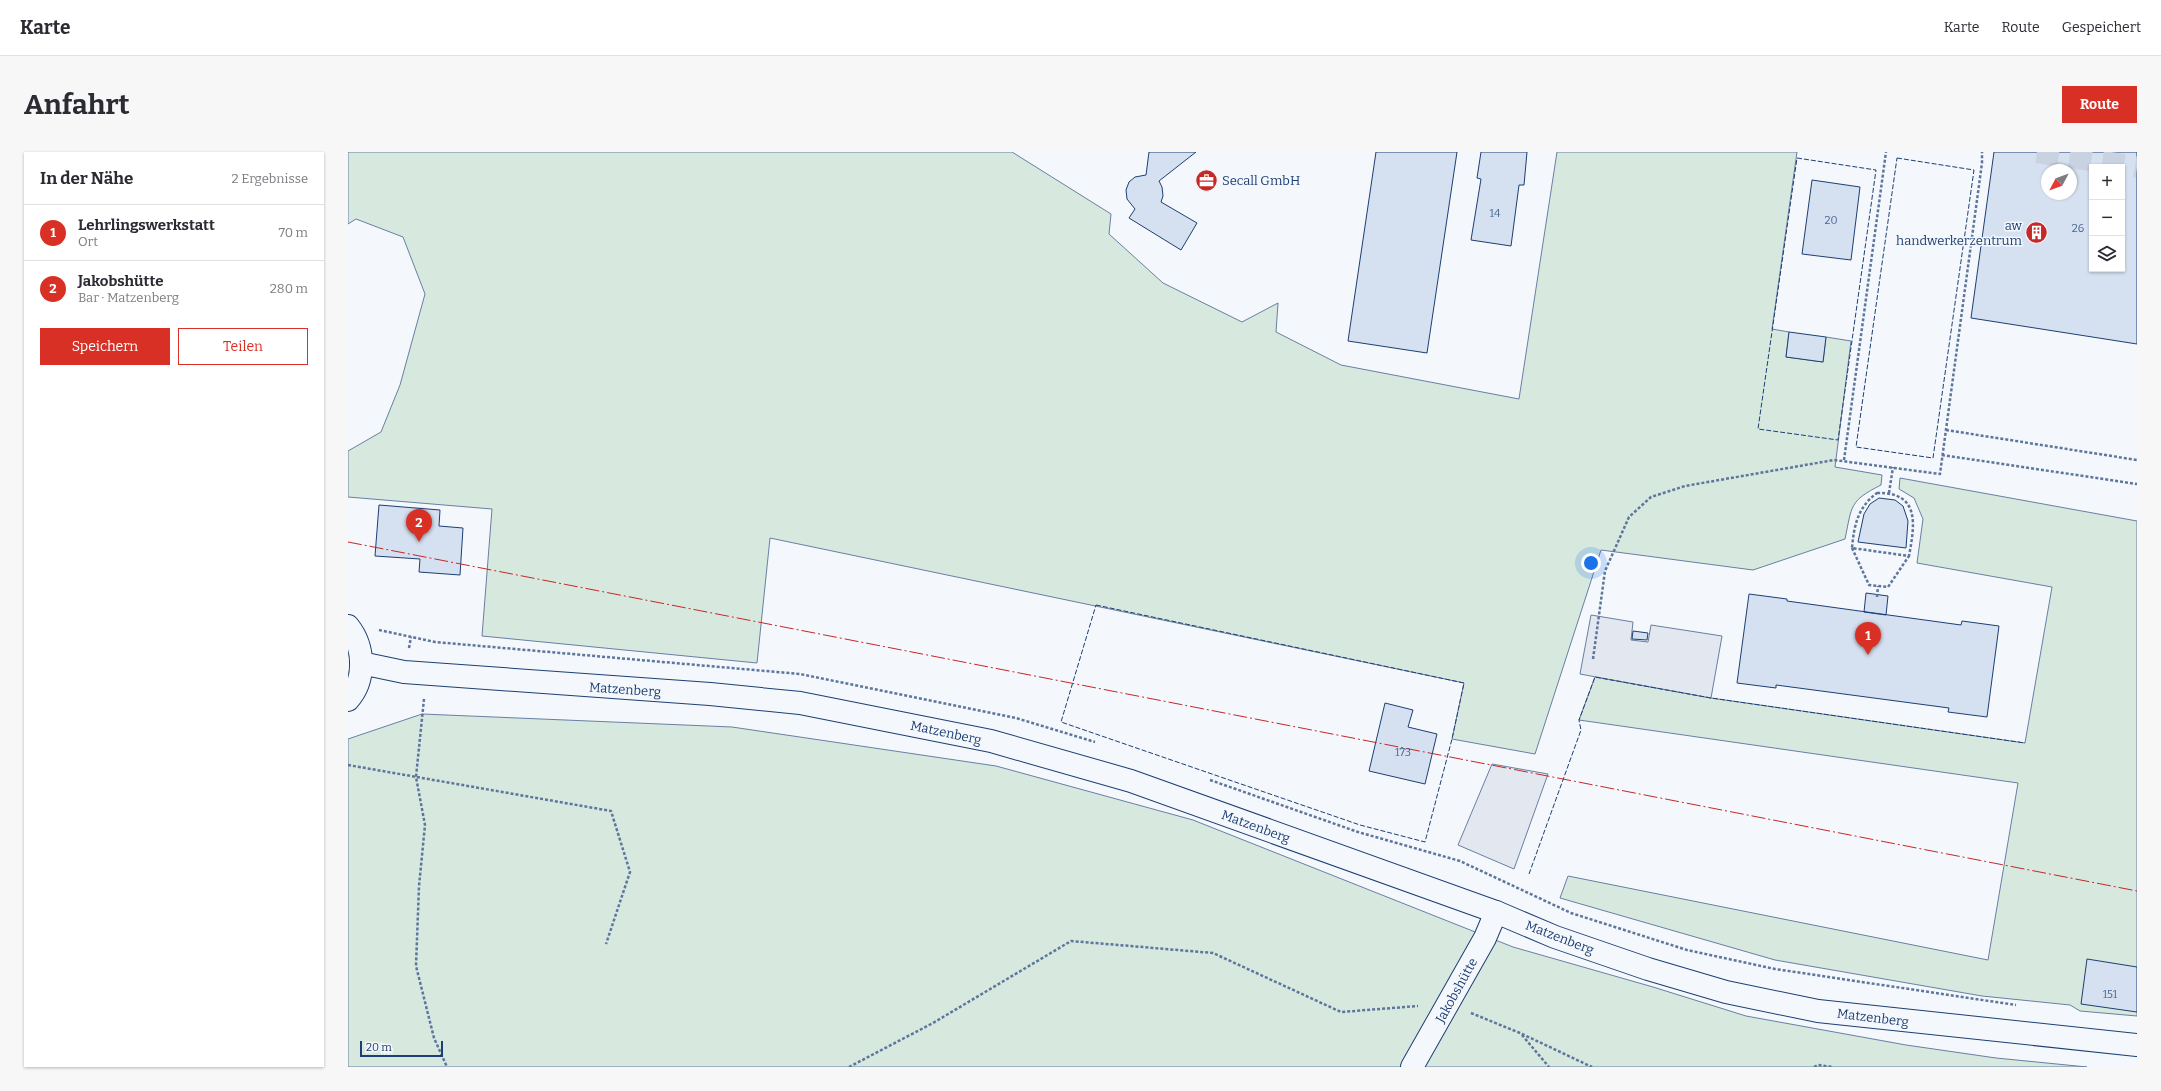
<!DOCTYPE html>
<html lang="de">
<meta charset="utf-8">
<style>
body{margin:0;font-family:Bitter,serif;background:#f7f7f7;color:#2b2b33}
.controls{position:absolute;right:12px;top:12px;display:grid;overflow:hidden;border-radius:0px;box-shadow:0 1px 3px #0004}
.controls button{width:36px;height:36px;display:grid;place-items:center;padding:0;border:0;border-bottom:1px solid #e1e1e2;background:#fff;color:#2b2b33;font:20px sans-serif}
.compass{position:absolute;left:1693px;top:12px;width:36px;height:36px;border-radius:50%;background:#fff;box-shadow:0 1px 3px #0004;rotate:229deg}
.scale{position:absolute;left:12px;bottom:10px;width:83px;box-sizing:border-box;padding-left:4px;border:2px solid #1d3f73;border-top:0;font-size:11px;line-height:14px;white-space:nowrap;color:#1d3f73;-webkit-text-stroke:3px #f4f7fb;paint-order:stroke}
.you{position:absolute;left:1243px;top:411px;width:14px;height:14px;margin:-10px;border:3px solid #fff;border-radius:50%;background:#1a73e8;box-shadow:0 0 0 6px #1a73e833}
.badge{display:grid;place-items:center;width:26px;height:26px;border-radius:50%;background:#d93025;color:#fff;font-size:13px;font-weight:700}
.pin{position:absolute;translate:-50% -33px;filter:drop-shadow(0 1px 2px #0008)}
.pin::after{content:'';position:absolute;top:21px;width:14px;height:12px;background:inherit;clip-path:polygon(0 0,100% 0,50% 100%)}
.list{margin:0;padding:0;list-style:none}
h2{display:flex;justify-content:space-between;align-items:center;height:52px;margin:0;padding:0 16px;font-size:17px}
h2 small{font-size:13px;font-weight:400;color:#7c7c81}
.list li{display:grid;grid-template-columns:26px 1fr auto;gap:12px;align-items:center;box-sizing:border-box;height:56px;padding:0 16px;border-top:1px solid #e1e1e2}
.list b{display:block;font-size:15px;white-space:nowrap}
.list p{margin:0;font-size:13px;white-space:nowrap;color:#7c7c81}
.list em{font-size:13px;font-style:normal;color:#7c7c81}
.actions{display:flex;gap:8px;padding:12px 16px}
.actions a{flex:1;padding:9px 0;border:1px solid #d93025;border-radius:0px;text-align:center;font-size:14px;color:#d93025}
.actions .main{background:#d93025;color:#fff}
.icon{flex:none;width:22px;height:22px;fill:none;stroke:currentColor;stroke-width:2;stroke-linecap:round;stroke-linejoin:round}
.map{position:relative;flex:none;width:1789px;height:915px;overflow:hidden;border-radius:0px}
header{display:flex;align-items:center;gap:24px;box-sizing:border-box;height:56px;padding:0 20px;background:#fff;border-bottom:1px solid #e1e1e2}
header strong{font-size:19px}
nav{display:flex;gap:22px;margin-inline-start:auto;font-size:14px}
.intro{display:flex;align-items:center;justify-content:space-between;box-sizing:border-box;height:96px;padding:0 24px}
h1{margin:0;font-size:28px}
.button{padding:10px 18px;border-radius:0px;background:#d93025;color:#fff;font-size:14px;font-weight:700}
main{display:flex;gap:24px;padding:0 24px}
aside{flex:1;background:#fff;border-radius:0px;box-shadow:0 1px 3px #0004}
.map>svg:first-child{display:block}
.green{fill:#d7e8df;stroke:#687fa3}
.parking{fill:#e3e8f0;stroke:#687fa3}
.building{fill:#d5e0f0;stroke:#1d3f73;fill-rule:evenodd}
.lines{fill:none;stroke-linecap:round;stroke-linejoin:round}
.minor-tunnel{stroke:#c9d2e0;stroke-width:22;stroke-dasharray:22 11;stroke-linecap:butt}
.minor-casing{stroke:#1d3f73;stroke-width:24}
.tertiary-casing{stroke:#1d3f73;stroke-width:24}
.path{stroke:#5e769c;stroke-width:2.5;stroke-dasharray:3 2;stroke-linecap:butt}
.minor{stroke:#f4f7fb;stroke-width:22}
.tertiary{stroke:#f4f7fb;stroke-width:22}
.fence{stroke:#1d3f73;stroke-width:1;stroke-dasharray:5 2;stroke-linecap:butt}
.power{stroke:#c62828;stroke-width:1;stroke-dasharray:14 3 2 3;stroke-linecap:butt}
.labels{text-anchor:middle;stroke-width:3;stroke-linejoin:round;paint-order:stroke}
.number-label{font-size:11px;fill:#4b6792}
.poi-label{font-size:13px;fill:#1d3f73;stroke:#f4f7fb;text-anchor:start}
.street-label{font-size:13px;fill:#1d3f73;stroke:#f4f7fb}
</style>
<header>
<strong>Karte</strong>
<nav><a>Karte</a><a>Route</a><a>Gespeichert</a></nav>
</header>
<div class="intro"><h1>Anfahrt</h1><a class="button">Route</a></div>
<main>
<aside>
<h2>In der Nähe<small>2 Ergebnisse</small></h2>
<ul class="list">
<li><span class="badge">1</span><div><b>Lehrlingswerkstatt</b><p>Ort</p></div><em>70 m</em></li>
<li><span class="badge">2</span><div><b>Jakobshütte</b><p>Bar · Matzenberg</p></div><em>280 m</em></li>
</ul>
<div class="actions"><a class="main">Speichern</a><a>Teilen</a></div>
</aside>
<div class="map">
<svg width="1789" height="915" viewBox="0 0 1789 915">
<rect width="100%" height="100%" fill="#f4f7fb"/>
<path class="green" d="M0,0H664L763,62L761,82L815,131L894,170L930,151L928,180L993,213L1171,247L1209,0H1449L1424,177L1441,180L1438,205L1475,210L1478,185L1503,189L1487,315L1534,323L1533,333C1501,349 1504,354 1497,387L1405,418L1253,398L1187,602L1104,587L1116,531L422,386L409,511L134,484L144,357L0,345V299L33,280L52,233L77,142L55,85L8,67L0,72Z
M1552,326L1789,369V864L1732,859L1722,853L1634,844L1427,808L1212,746L1220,724L1640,808L1670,631L1231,568L1247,525L1363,546L1677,591L1704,435L1569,411L1575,367L1566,346L1551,337Z
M74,562L384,575L648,614L845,668L1165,795L1305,835L1398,864L1558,893L1648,906L1739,915H0V587Z"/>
<path class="parking" d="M1243,463L1285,470L1283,488L1300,490L1303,473L1374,484L1363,546L1232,522Z
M1144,612L1200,622L1166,717L1110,693Z"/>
<path class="building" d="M801,0H848L811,29L814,35L815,44L813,50L849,71L833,98L781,66L787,57L779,47L778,38L781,30L787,25L798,23Z
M1028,0H1109L1079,201L1000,189Z
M1133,0H1179L1176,33H1171L1163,94L1123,88L1133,27L1129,26Z
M1646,0H1789V192L1623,166ZM1744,15H1774V117H1744ZM1699,18H1723V42H1699Z
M1464,28L1512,35L1503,108L1454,102Z
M1441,180L1478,185L1475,210L1438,205Z
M1531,346L1547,348L1555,354L1560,369L1558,396L1510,390L1516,362L1522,352Z
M31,353L92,358L91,374L115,376L112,423L71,420L72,407L27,404Z
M1518,441L1540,444L1538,463L1516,460Z
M1401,442L1439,447V449L1613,473L1614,469L1651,474L1639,565L1600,560L1601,556L1428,533V536L1389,531Z
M1285,479L1300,481L1299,488L1284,487Z
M1037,551L1065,558L1060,575L1089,582L1077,632L1021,619Z
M1739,807L1789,815V860L1733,852Z"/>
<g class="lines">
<path class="minor-tunnel" d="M1689,0L1789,15"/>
<defs>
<path id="minor" d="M1064,915L1137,786L1148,760"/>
<path id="tertiary" d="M0,474C17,495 18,528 0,548
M13,511L56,520L362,542L452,551L643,589L783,629L1148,760L1207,785L1300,817L1378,840L1470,859L1789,893"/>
</defs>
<use href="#minor" class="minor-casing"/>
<use href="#tertiary" class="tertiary-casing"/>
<path class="path" d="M1598,278L1789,308
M1594,303L1789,332
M1496,308L1538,0
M1529,341C1572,340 1567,372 1561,404L1504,396C1506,373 1510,355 1529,341Z
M1541,341L1545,315
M1504,396L1521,433L1540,435L1561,404
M1529,445L1530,434
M31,478L87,490L452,522L668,566L747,590
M61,496L63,485
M1245,507L1257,419L1281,365L1303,345L1337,334L1486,308L1592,322L1634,11V0
M76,547L68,625L77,673L71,734L68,814L86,886L99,915
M0,613L263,659L282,720L258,792
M862,628L1010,680L1112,709L1223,761L1339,798L1427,817L1668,853
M1123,861L1172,881L1244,915
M1174,883L1201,915
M501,915L585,871L723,789L865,801L993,860L1070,854
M1466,915L1470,913L1485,915"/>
<use href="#minor" class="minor"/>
<use href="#tertiary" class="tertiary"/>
<path class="fence" d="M1449,6L1528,18L1490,288L1410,277Z
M1549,6L1626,18L1585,306L1508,295Z
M748,453L1116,531L1104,587L1077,690L1012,673L713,570Z
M1181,722L1233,578L1231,568L1247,525L1363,546L1677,591"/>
<path class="power" d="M0,390L1789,739"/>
</g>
<defs>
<symbol id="office-disc" viewBox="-11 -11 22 22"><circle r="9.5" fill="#c62828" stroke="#f4f7fb"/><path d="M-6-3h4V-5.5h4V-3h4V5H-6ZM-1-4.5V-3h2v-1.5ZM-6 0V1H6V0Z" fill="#fff"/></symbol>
<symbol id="building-disc" viewBox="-11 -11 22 22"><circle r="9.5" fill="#c62828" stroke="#f4f7fb"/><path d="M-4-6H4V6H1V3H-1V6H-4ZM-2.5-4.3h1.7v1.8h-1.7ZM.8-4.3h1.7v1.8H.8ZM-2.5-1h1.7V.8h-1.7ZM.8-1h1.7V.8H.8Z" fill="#fff"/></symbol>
</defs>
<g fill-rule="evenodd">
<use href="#office-disc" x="846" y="16" width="25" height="25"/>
<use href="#building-disc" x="1676" y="68" width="25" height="25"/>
</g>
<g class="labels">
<g class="number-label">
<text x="1147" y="65">14</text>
<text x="1483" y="72">20</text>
<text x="1730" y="80">26</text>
<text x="1055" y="604">173</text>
<text x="1762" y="846">151</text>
</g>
<g class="poi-label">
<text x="874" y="33">Secall GmbH</text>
<text x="1674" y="78" text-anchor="end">aw<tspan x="1674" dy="15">handwerkerzentrum</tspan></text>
</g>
<g class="street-label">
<text transform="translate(277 537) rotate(4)" y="5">Matzenberg</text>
<text transform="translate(598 580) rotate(12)" y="5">Matzenberg</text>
<text transform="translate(908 674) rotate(20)" y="5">Matzenberg</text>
<text transform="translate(1212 785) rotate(21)" y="5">Matzenberg</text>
<text transform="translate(1108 838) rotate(-61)" y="5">Jakobshütte</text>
<text transform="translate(1525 865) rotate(7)" y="5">Matzenberg</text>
</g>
</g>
</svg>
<div class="controls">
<button>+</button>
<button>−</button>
<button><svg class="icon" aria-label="layers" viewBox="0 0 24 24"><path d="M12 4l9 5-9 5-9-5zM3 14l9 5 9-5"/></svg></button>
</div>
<svg class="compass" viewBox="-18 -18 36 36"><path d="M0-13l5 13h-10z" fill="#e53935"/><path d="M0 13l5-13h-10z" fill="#7c7c81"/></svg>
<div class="scale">20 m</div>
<div class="you"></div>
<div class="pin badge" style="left:1520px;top:503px">1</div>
<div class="pin badge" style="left:71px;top:390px">2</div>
</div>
</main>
